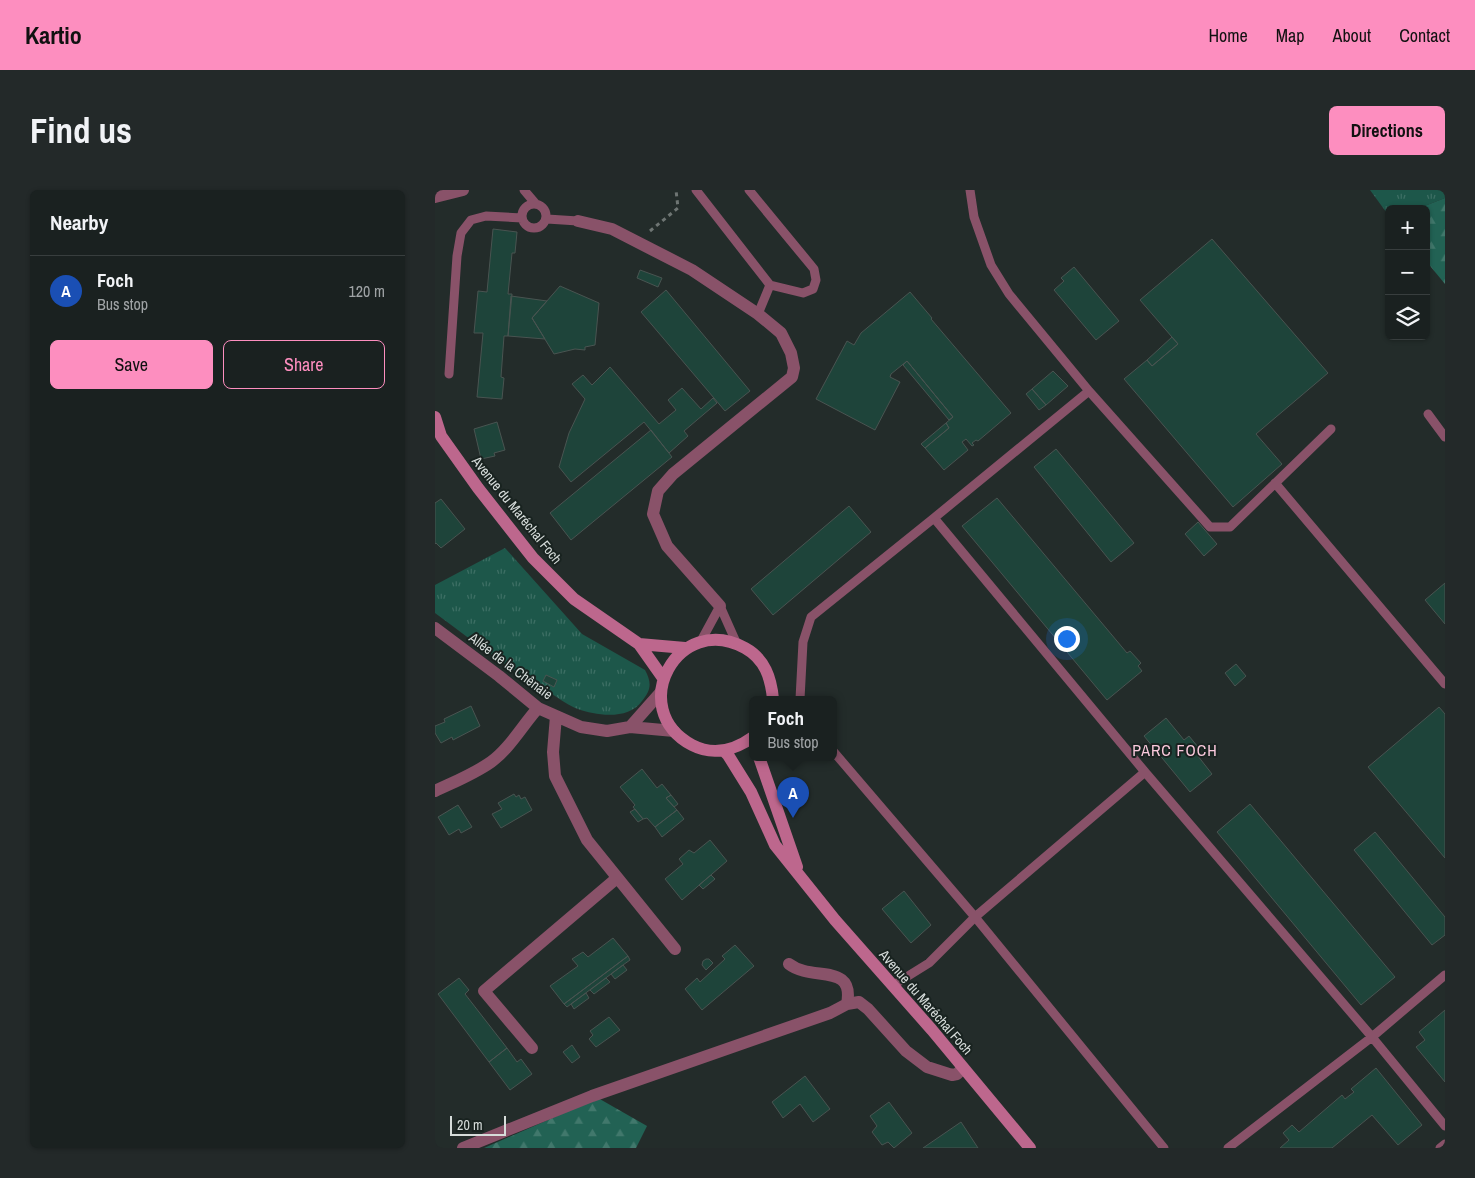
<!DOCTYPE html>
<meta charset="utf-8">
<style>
body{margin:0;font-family:"Archivo Narrow",sans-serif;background:#232929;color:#f1f3f6}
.controls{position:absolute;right:15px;top:15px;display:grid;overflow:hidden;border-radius:8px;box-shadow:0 1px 4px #0004}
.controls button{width:45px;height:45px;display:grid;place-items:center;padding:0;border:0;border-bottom:1px solid #383e3e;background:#1a2120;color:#f1f3f6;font:25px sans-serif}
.scale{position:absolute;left:15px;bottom:12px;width:56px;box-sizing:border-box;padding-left:5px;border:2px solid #d6dcda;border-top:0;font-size:14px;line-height:18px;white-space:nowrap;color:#d6dcda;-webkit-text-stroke:4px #192320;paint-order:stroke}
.you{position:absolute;left:631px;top:448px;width:18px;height:18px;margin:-12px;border:4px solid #fff;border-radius:50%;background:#1a73e8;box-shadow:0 0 0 8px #1a73e833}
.badge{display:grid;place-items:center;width:32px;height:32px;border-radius:50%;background:#fd8ebf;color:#fff;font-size:16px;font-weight:700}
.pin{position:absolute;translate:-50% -41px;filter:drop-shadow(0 1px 2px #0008)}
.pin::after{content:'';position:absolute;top:26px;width:18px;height:15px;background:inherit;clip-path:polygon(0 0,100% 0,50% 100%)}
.popup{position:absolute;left:314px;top:506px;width:88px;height:65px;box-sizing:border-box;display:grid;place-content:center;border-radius:8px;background:#1a2120;filter:drop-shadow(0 1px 4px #0005);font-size:16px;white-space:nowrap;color:#9fa3a5}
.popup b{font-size:19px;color:#f1f3f6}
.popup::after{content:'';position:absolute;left:50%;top:100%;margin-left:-10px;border:10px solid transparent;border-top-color:#1a2120}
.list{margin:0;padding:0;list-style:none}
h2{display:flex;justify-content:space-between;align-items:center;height:65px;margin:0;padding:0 20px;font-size:21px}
h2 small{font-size:16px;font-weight:400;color:#9fa3a5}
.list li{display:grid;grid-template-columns:32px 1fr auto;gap:15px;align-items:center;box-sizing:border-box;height:70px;padding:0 20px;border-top:1px solid #383e3e}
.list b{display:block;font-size:19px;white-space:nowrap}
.list p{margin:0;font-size:16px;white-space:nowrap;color:#9fa3a5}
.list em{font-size:16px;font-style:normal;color:#9fa3a5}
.actions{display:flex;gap:10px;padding:15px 20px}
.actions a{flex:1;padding:11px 0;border:1px solid #fd8ebf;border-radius:8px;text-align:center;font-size:18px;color:#fd8ebf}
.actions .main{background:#fd8ebf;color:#111}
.icon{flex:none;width:28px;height:28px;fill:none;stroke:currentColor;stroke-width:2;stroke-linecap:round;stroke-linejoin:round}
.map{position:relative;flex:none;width:1010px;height:958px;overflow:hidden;border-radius:8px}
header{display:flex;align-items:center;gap:30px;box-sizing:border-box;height:70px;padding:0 25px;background:#fd8ebf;color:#111}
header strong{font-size:24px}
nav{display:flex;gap:28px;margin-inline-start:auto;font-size:18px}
.intro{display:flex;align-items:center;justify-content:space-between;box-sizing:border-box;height:120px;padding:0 30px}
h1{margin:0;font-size:35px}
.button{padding:12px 22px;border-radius:8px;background:#fd8ebf;color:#111;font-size:18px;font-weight:700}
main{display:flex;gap:30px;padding:0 30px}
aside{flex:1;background:#1a2120;border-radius:8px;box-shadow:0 1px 4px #0004}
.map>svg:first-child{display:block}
.grass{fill:url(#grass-tufts)}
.forest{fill:url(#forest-firs)}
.building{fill:#1e443a;stroke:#495451}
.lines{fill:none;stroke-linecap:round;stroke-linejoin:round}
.path{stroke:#6e7573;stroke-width:3;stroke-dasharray:4 4;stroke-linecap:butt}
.service{stroke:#895269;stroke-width:9}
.minor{stroke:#895269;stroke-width:12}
.secondary{stroke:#bd678d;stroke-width:12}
.labels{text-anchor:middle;stroke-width:4;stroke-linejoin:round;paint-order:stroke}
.street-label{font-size:14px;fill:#d6dcda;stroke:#192320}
.quarter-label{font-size:16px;letter-spacing:1px;fill:#fac9dc;stroke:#192320}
</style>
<header>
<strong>Kartio</strong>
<nav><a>Home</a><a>Map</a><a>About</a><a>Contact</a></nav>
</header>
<div class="intro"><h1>Find us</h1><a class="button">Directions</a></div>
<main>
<aside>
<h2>Nearby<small></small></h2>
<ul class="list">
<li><span class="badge" style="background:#1a4fb4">A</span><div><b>Foch</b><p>Bus stop</p></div><em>120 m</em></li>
</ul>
<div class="actions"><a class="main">Save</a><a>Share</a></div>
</aside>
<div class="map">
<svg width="1010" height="958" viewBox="0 0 1010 958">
<defs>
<pattern id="grass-tufts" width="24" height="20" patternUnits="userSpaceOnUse" patternTransform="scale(1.25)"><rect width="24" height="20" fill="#1d574a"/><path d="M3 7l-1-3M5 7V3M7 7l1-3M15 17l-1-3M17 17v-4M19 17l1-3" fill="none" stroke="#3d6f64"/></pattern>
<pattern id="forest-firs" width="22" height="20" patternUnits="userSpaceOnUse" patternTransform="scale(1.25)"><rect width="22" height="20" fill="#226254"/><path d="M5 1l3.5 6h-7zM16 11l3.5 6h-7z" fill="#41786c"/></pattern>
</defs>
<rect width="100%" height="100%" fill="#232c2a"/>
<path class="grass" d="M935,0H1010V8L982,19H954V26Z
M70,358L147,444L210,480C217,493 216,500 207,511C194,530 162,526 143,519C134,516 125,509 117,504C76,481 38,451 0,423V395Z"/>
<path class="forest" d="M1010,8V94L991,71V19H982Z
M163,908L212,936L201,958H49Z"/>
<path class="building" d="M58,39L82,42L80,63H77L73,104H77L73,146H69L66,187L69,188L67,209L42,207L48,143H39L43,101L52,102Z
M777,49L893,183L821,244L847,274L798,317L689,189L712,170L717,176L743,154L705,110Z
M639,77L684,131L661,150L619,100L629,91L626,88Z
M205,80L227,88L223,97L202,88Z
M125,96L164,113L160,155L150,157V160L140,159L119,164L97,128Z
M231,100L315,201L290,221L206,122Z
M475,102L497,128L496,129L576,223L543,251L541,250L537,253L539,255L537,256L531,249L527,252L533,260L509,280L490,258L514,238L511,233L518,227L472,171L456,184L455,187L465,192L440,240L381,209L412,151L419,155L426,143Z
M76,106L112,111L97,128L110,149L73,146Z
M737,147L743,154L717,176L712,170Z
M472,171L518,227L514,230L468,175Z
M175,177L224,234L241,220L233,210L247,198L266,219L278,208L282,213L249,241L253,246L234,263L209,232L136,292L124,277L134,243L150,209L137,194L148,185L157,195Z
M618,181L633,196L611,215L597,199Z
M597,199L611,215L604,220L591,204Z
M62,232L70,260L59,263L60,266L46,269L39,239Z
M511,233L514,238L490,258L486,254Z
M216,240L237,267L136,350L115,323Z
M621,259L699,353L676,372L599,277Z
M562,308L692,463L695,461L706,473L703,476L707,481L672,510L527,336Z
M6,309L30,339L6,358L1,353L0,354V313Z
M414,316L436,342L338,425L316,399Z
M763,332L782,354L769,366L750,344Z
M1010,393V434L990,410Z
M801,474L811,486L800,496L790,483Z
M111,485L122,490L119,497L108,491Z
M36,516L45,536L18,550L17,547L6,553L0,543V536L10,532L9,529Z
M1004,517L1010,524V668L933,577Z
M731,528L749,550L754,546L763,557L759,561L777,584L755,602L709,546Z
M207,579L222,598L227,594L236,605L231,608L242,620L220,637L212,628L208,629L198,617L200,615L185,597Z
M79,604L81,607L84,605L86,609L90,607L97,620L66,638L57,624L67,619L63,613Z
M236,605L243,614L239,617L231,608Z
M815,614L960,787L926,815L782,642Z
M23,615L37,637L26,643L24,639L14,645L3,627Z
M200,619L208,629L203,632L195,622Z
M242,620L249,629L227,647L220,637Z
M940,642L1010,727V745L997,755L919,660Z
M275,650L292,671L247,710L230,689L248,674L244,669L254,660L259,663Z
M276,685L280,689L268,699L264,695Z
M469,701L496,735L476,753L447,719Z
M178,748L193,766L129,814L115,796L143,776L137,769L148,762L153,767Z
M300,755L319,776L267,820L250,799L262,788L265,792L290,769L287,766Z
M193,766L195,770L188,775L132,817L129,814Z
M271,769H274L278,773L271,780L267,775L268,771Z
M188,775L192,780L180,789L176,784Z
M24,788L34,800L30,804L72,858L54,872L3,804Z
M171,788L175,792L159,804L155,800Z
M151,803L154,808L139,819L136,814Z
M1010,820V892L981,857L990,850L984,842Z
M174,827L185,840L161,857L154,849L158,845L155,841Z
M137,855L145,867L137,873L128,862Z
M72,858L82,872L86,869L97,884L75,900L54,872Z
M941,878L987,935L963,955L937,925L897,958H845L854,950L848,943L857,935L864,942L907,905L910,909L919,902L916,899Z
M370,886L395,919L378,932L365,914L348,928L337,912Z
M454,912L477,943L459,958L453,952L447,955L437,942L442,936L435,926Z
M526,932L543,958H488Z"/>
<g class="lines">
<path class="path" d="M215,41L243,18L241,0"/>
<path class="service" d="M89,0L100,13
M261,0L335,95L368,103L378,99L381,90L379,79L314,0
M535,0L539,27L556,75L574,104L654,201
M87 26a12 12 0 1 1 24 0a12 12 0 1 1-24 0Z
M112,29L143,31
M323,124L335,95
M14,184L22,66L26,43L36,30L51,26L87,28
M993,224L1010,247
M840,293L1010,494
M499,328L654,201L775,337H795L896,239
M285,416L301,452
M266,451L285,416
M365,509L368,452L376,427L499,328L710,582
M398,561L540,727L710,582L937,847L1010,785
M457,796L494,773L540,727L729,958
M793,958L937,847L1010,936
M1005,958L1010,954"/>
<path class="minor" d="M0,7L28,0
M143,31L177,39L257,80L323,124L346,143L356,163L359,178L357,187L238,284L223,301L218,324L232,356L285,416
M0,438L64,486L103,518L146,537L172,541L195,537
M226,502L195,537L239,541
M121,526L118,562L120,586L152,650L240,759
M0,601C19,592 39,584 56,572C75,558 87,536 103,518
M354,774C377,792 420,772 412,814
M97,858L49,801L182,688
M28,958L157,906L395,823L412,814L424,812L433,819L471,861L492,877L517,885L522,884L528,878"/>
<path class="secondary" d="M0,227L6,246L43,298L98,368L139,409L204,454L228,488
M204,454L250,458
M318,547C300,560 278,566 257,555C190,519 243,421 310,458C330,469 336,488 338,509
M289,561L293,565L316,602L340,655L400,730L497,840L595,958
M324,567L362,677"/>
</g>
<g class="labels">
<g class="street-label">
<text transform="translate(82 320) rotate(51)" y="5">Avenue du Maréchal Foch</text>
<text transform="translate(76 476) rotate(37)" y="5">Allée de la Chênaie</text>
<text transform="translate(491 812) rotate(49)" y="5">Avenue du Maréchal Foch</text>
</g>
<g class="quarter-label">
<text x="740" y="566">PARC FOCH</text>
</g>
</g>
</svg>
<div class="controls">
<button>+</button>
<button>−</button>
<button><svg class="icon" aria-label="layers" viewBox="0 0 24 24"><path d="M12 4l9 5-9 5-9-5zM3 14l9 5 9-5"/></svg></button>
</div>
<div class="scale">20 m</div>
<div class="you"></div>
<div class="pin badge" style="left:358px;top:628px;background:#1a4fb4">A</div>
<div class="popup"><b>Foch</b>Bus stop</div>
</div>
</main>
